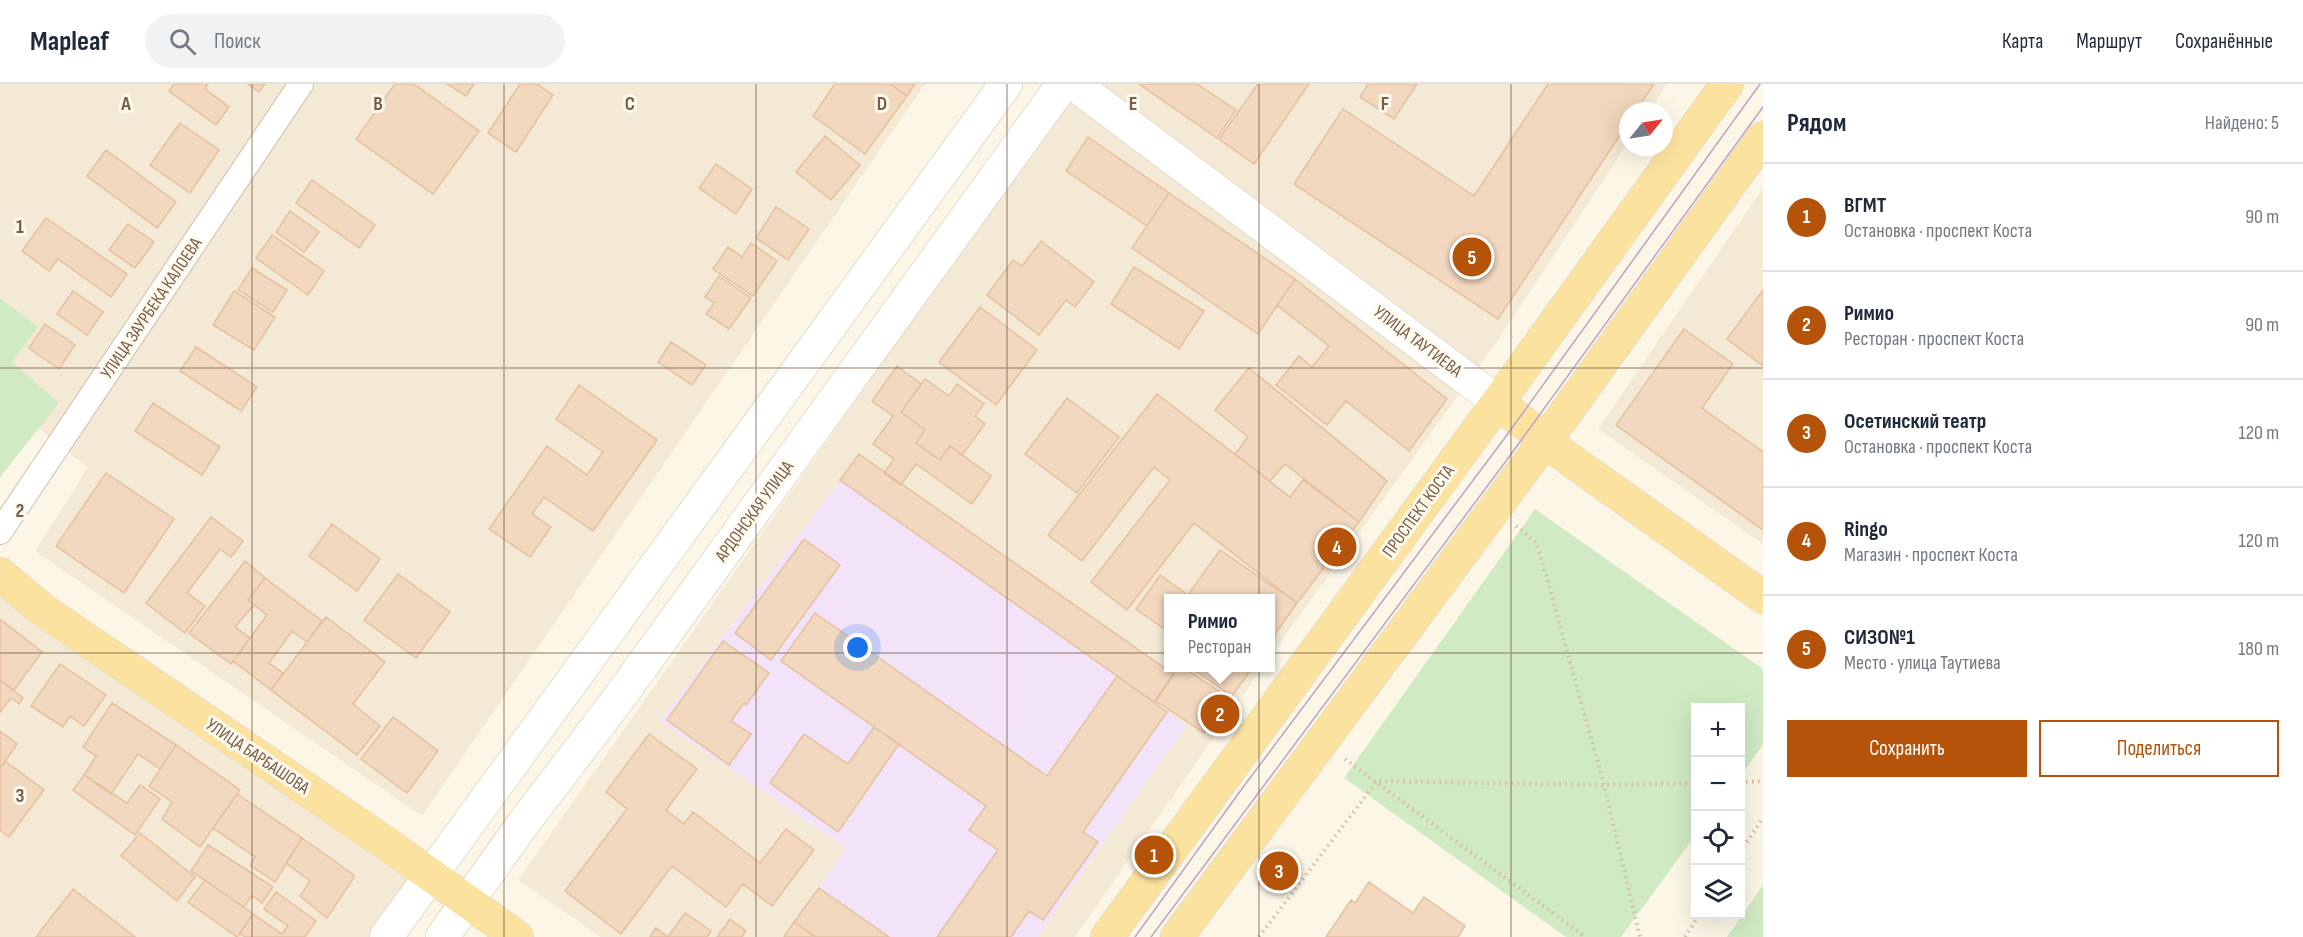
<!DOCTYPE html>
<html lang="ru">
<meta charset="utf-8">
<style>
body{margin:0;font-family:"Sofia Sans Condensed",sans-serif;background:#f2f2f3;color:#1f2937}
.controls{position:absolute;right:18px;bottom:18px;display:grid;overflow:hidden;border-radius:0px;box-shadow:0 6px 24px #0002}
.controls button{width:54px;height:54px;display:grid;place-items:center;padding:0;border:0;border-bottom:2px solid #e0e1e3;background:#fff;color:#1f2937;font:30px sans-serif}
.compass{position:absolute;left:1619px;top:18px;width:54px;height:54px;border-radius:50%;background:#fff;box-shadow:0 6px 24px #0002;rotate:60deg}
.you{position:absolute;left:858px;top:564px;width:21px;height:21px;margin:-15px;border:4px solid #fff;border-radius:50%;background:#1a73e8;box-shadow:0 0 0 9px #1a73e833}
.badge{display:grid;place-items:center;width:39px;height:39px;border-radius:50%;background:#b45309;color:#fff;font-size:20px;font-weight:700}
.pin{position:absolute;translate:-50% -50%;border:3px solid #fff;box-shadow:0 2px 6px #0006}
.popup{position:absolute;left:1164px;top:510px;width:111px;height:78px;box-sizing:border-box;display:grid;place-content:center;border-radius:0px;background:#fff;filter:drop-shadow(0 2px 4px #0005);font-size:20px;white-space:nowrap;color:#747a83}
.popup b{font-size:22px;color:#1f2937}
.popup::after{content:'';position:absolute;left:50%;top:100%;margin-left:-12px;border:12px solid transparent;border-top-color:#fff}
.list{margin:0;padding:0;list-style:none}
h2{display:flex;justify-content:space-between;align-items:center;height:78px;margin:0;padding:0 24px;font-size:26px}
h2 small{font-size:20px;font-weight:400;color:#747a83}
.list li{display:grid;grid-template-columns:39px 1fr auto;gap:18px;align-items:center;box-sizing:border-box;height:108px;padding:0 24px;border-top:2px solid #e0e1e3}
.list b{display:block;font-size:22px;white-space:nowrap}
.list p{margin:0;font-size:20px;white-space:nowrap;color:#747a83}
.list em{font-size:20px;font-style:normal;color:#747a83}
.actions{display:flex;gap:12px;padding:18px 24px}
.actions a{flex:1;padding:14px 0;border:2px solid #b45309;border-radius:0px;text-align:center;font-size:21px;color:#b45309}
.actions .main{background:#b45309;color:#fff}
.icon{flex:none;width:33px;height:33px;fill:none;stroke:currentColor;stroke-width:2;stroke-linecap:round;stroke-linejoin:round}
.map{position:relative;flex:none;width:1763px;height:853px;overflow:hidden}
header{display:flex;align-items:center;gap:36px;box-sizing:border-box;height:84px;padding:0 30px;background:#fff;border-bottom:2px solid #e0e1e3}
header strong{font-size:28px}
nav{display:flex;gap:33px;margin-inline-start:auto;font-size:21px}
.search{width:420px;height:54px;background:#f2f2f3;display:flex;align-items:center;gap:15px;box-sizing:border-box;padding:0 21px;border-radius:33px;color:#747a83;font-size:22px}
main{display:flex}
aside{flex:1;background:#fff}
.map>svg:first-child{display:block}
.residential{fill:#f4e9d5}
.education{fill:#f3e3f9}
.green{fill:#d0eac4}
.building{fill:#f2d8be;stroke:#e5c09e;stroke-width:1.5}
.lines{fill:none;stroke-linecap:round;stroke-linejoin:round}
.minor-casing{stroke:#cebfac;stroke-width:26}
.secondary-casing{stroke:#d1c0aa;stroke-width:34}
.primary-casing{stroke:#dbd5d0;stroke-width:34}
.path{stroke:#d7bba1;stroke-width:4;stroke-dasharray:1.5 4.5;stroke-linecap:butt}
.minor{stroke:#fff;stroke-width:24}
.secondary{stroke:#fff;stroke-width:33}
.primary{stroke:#fbe29f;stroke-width:33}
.tram{stroke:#baa4c7;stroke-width:1.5}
.grid{fill:none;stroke:#765f4b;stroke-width:1.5;stroke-opacity:0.55}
.labels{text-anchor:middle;stroke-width:6;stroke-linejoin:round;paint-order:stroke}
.street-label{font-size:18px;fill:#765f4b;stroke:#fffaed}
.grid-label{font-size:20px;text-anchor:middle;font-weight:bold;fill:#765f4b;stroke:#fffaed;stroke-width:6;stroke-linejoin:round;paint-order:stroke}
</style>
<header>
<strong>Mapleaf</strong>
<div class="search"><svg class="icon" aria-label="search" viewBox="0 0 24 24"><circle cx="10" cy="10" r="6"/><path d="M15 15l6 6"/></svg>Поиск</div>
<nav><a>Карта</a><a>Маршрут</a><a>Сохранённые</a></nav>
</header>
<main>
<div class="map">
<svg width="1763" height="853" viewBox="0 0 1763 853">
<rect width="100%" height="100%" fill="#fcf6e6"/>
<path class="residential" d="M0,0H925L422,732L35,467L88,384L0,313Z
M1078,0H1667L1649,27H1628V59L1498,256L1271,571V514H1169V584H1262L1075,853H601L518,796Z
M1763,104V460L1598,345Z
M0,490L430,791L386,853H0Z"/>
<path class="education" d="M840,396L1187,641L1037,853H816L794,838L846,764L660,637Z"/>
<path class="green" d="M0,214L38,243L12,278L59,319L0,393Z
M1535,425L1763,585V661L1741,691L1740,624H1696L1695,752L1621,853H1566L1344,694Z
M1763,801V853H1727Z"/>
<path class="building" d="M174,0H208L205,5L229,23L216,41L169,7Z
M248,0H265L259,8Z
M395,0H414L479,47L433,110L356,55Z
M447,0H474L466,12Z
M520,0H537L553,11L516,68L488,49Z
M835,0H890L907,12L865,70L813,32Z
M890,0H915L907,12Z
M1139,0H1197L1236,26L1217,54Z
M1258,0H1309L1254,80L1219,55Z
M1368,0H1417L1394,35L1360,13Z
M1548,0H1654L1636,27H1628V39L1498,235L1294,100L1343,25L1474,112Z
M180,39L219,66L190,109L150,81Z
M825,52L860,81L831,116L796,88Z
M1088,53L1169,109L1147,142L1066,87Z
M106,66L176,118L157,144L87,92Z
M716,80L752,105L736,130L699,104Z
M312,96L375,141L359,164L296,119Z
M1169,109L1295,195L1258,250L1132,164Z
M776,123L809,145L788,176L756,154Z
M290,127L319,148L304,168L276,148Z
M46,134L127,190L111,213L58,175L49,187L22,167Z
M128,140L154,158L135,184L109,166Z
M272,151L324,187L308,211L256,174Z
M1041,157L1094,198L1075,223L1066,216L1039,251L987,211L1013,176L1022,182Z
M751,159L777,177L753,212L713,185L728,163L742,173Z
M1134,183L1204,227L1179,265L1111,220Z
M252,184L287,206L273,228L238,206Z
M719,192L751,214L729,245L706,230L714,219L705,213Z
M1295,195L1447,315L1409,367L1346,317L1327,341L1276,301L1299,272L1312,283L1329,262L1277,221Z
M1763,206V282L1727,255Z
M73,207L103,228L87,251L57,230Z
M234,207L275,233L254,266L213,241Z
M980,223L1037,266L996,321L939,278Z
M45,240L75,261L59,285L29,264Z
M1684,245L1733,280L1702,324L1763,368V446L1616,341Z
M671,258L706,281L692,301L658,278Z
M196,263L257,303L241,327L180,287Z
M897,282L921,300L901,328L925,346L916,359L940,376L950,362L991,392L972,420L916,380L901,401L884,389L894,375L873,360L893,332L872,317Z
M1249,284L1387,397L1359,438L1285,380L1270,397L1235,370L1248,353L1215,326Z
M925,295L949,312L957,300L984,320L975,332L985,340L962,371L950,362L940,376L916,359L925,346L901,328Z
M579,301L657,356L593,447L544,413L532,430L551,443L530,473L489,445L547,362L587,391L603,368L556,335Z
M1157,310L1290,413L1303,396L1359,438L1297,519L1194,439L1127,526L1091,498L1170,396L1154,383L1082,477L1048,451Z
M1067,314L1119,353L1077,409L1025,370Z
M153,319L220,363L202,391L135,347Z
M859,370L1173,590L1154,618L840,396Z
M106,389L174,435L124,509L56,462Z
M211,433L243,457L231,473L220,465L187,509L205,522L185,549L146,519Z
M332,440L380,475L357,507L309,472Z
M804,455L840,481L771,576L735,549Z
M1220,466L1297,519L1271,556V514H1169V548L1136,525L1160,491L1188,511Z
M245,477L265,494L248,516L254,521L235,543L250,554L231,580L189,549Z
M398,490L450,528L416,574L364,536Z
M265,494L322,537L307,558L292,547L269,579L283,589L271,606L233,577L267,531L248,516Z
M815,529L1047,692L1117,592L1167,628L1083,748L1098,758L1043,836L1029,827L1011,853H937L998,766L969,746L986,722L781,577Z
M326,533L385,578L353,620L380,642L357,671L271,606Z
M0,535L42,568L14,606L0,596Z
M723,557L769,589L746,621L744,619L731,637L751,650L729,681L667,636Z
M60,580L106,611L84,642L70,632L63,643L31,622Z
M1178,584H1184L1229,614L1204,649L1156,617Z
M1191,584H1252L1232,612Z
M0,596L23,614L19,620L11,614L0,628Z
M112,619L176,661L160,685L138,670L111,710L84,691L96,672L83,663Z
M393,633L438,667L407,709L361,675Z
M874,643L899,660L838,748L770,699L804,650L848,680Z
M0,647L17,660L0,685Z
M649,650L697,685L666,726L684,740L693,728L760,779L786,745L814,766L772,822L743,800L726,823L672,782L621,850L565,807L627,725L606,708Z
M176,661L240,706L200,763L162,735L172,718L149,702Z
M5,677L44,706L9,753L0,746V685Z
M84,691L127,719L140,701L160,715L135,751L73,706Z
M237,710L302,754L275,798L250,781L255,773L213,744Z
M140,749L195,793L177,817L121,772Z
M302,754L354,791L353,795L327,834L300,812L310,797L286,779Z
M208,761L273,803L262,819L252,811L244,823L191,787Z
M205,796L253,830L237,853L188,818Z
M1369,798L1413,829L1424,813L1465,842L1458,853H1326L1351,816L1355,819Z
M819,804L889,853H816L794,838Z
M73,805L135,853H36Z
M276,808L316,837L305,853H245L240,849L253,830L282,850L288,842L264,825Z
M685,829L711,847L707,853H650L656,844L668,853Z
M730,835L746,847L742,853H717Z
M794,838L816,853H784Z"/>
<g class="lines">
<defs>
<path id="minor" d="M0,448L301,0"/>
<path id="secondary" d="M1074,0L1498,318
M386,853L1006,0
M442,853L523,740L616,618L1063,0"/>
<path id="primary" d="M1498,318L1558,367L1763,513
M0,490L43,526L393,764L517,853
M1107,853L1498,318L1727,0
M1177,853L1567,327L1763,54"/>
</defs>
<use href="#minor" class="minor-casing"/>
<use href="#secondary" class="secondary-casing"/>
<use href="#primary" class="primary-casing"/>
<path class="path" d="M1516,442L1536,458L1543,480L1604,701L1640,853
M1345,675L1585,853
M1740,698L1763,697
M1740,768L1763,734
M1259,853L1377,697L1604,701L1696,699
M1685,853L1700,830"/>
<use href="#minor" class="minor"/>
<use href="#secondary" class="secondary"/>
<use href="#primary" class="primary"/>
<path class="tram" d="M1135,853L1241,706L1504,355L1760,0
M1151,853L1506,377L1763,23"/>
</g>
<path class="grid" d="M252,0V853M504,0V853M756,0V853M1007,0V853M1259,0V853M1511,0V853M0,284H1763M0,569H1763"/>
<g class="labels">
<g class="street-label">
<text transform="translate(151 224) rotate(-56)" y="6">УЛИЦА ЗАУРБЕКА КАЛОЕВА</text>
<text transform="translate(1418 257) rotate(37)" y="6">УЛИЦА ТАУТИЕВА</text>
<text transform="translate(754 427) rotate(-54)" y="6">АРДОНСКАЯ УЛИЦА</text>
<text transform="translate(1418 427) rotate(-54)" y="6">ПРОСПЕКТ КОСТА</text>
<text transform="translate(258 672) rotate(34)" y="6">УЛИЦА БАРБАШОВА</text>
</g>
</g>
<g class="grid-label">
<text x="126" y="26">A</text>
<text x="378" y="26">B</text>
<text x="630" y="26">C</text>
<text x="882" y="26">D</text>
<text x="1133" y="26">E</text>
<text x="1385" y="26">F</text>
<text x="20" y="149">1</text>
<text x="20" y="433">2</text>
<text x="20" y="718">3</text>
</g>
</svg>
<div class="controls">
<button>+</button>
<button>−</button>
<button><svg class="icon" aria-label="locate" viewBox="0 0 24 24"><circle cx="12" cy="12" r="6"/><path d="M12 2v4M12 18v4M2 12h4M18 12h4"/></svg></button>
<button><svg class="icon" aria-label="layers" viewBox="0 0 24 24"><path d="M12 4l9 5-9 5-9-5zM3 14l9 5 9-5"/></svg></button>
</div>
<svg class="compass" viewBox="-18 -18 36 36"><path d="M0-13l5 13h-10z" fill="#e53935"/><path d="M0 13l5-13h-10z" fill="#747a83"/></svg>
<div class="you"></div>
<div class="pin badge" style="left:1154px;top:771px">1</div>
<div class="pin badge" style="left:1220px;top:630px">2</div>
<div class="popup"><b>Римио</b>Ресторан</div>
<div class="pin badge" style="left:1279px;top:787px">3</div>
<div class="pin badge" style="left:1337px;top:463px">4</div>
<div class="pin badge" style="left:1472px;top:173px">5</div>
</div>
<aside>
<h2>Рядом<small>Найдено: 5</small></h2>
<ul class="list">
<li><span class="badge">1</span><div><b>ВГМТ</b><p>Остановка · проспект Коста</p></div><em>90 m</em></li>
<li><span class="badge">2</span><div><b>Римио</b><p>Ресторан · проспект Коста</p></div><em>90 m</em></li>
<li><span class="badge">3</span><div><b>Осетинский театр</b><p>Остановка · проспект Коста</p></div><em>120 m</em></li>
<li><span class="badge">4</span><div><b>Ringo</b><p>Магазин · проспект Коста</p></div><em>120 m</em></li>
<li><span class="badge">5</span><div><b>СИЗО№1</b><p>Место · улица Таутиева</p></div><em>180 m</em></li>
</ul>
<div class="actions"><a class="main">Сохранить</a><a>Поделиться</a></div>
</aside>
</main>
